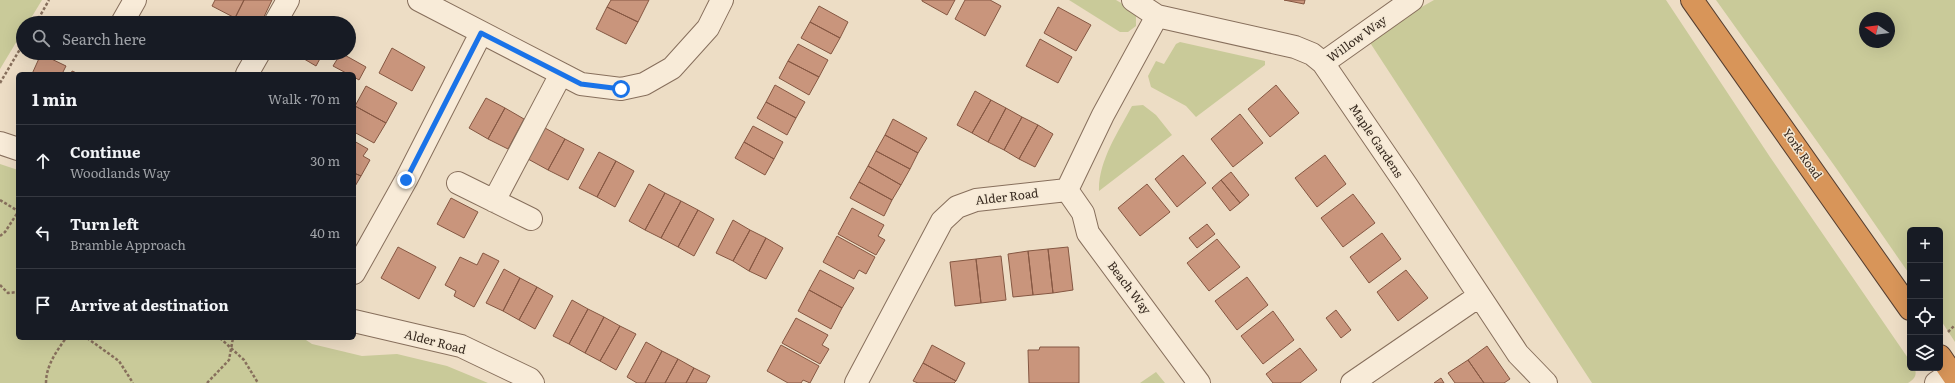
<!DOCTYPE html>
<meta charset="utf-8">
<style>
body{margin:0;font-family:Literata,serif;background:#20242c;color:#f1f3f6}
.controls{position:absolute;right:12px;bottom:12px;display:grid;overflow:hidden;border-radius:6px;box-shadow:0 4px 16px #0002}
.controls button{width:36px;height:36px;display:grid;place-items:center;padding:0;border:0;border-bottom:1px solid #363941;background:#171b24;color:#f1f3f6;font:20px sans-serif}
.compass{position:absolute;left:1859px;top:12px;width:36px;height:36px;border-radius:50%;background:#171b24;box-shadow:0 4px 16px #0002;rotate:283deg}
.stop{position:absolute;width:12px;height:12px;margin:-9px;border:3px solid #1a73e8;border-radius:50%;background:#fff}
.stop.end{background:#1a73e8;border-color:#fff;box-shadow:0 1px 4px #0008}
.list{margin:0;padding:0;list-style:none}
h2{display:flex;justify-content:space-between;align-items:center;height:52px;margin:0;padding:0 16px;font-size:17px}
h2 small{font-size:13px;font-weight:400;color:#9ea1a6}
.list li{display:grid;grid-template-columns:26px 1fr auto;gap:12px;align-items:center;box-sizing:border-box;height:72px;padding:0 16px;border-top:1px solid #363941}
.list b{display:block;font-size:15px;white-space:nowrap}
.list p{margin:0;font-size:13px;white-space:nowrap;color:#9ea1a6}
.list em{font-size:13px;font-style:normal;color:#9ea1a6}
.icon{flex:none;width:22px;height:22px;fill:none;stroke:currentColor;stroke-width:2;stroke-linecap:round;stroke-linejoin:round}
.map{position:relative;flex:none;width:1955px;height:383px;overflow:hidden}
.search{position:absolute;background:#171b24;box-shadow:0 4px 16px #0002;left:16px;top:16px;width:340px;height:44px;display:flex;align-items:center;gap:10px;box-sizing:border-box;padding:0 14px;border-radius:22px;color:#9ea1a6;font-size:15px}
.panel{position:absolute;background:#171b24;box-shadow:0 4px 16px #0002;left:16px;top:72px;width:340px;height:268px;border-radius:6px}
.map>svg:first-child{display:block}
.green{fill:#c9ca99;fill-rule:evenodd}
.building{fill:#c9957c;stroke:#855742}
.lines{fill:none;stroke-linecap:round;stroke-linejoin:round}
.minor-casing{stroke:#876f5c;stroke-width:24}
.highway-casing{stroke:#553e30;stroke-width:24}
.path{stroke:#876f5c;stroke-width:2.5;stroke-dasharray:3 2;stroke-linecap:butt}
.minor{stroke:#f8ebd8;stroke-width:22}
.highway{stroke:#d89559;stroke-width:22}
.route{stroke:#1a73e8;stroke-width:5}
.labels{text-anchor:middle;stroke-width:3;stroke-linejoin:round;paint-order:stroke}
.street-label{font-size:12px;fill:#37291f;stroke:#f4e8d4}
</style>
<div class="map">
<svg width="1955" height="383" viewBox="0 0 1955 383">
<rect width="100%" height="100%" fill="#edddc5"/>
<path class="green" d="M0,0H42L28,23H23V31L0,69Z
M1069,0H1116L1128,7L1136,15V26L1128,32H1120Z
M1434,0H1666L1770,157L1910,361V368L1915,369C1917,376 1914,379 1908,383H1592L1367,38Z
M1716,0H1955V342L1940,319V230H1910V275L1836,168ZM1865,18H1889V42H1865Z
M1180,42L1265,61V65L1196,117L1186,106L1151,87L1148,76L1156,61L1164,64L1176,44Z
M1143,105L1156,115L1172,135L1099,191C1098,162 1118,132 1132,106Z
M0,164L18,170V338H303L312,344L362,356L397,354L447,366L488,383H0Z
M1156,372L1165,383H1140Z"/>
<path class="building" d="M215,0H244L235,18L212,6Z
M244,0H272L261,23H245L235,18Z
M611,0H649L638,22L607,7Z
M922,0H955L947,15L922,1Z
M965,0H990L1001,6L985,36L955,19Z
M1284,0H1305L1304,4Z
M819,6L848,22L840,38L810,22Z
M607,7L638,22L626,44L596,29Z
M1058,7L1091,25L1076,51L1044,33Z
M285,13L304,23H280Z
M810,22L840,38L831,54L801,38Z
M1040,39L1072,57L1058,83L1026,66Z
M798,44L828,60L819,77L788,61Z
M392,48L425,67L412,91L379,73Z
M294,53H323L316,66Z
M341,53L366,67L359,80L354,77V74H348L333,66Z
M41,54L66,66L62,74H32Z
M788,61L819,77L809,95L779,78Z
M72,71L79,74H71Z
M775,85L805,102L796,118L766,102Z
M1276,85L1299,113L1270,137L1248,109Z
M366,86L397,103L386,123L355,106Z
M975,91L991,100L972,133L957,125Z
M486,98L505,108L488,139L469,128Z
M991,100L1006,108L988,142L972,133Z
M766,102L796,118L787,135L757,118Z
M355,106L386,123L374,143L354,132Z
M505,108L524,119L508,149L488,139Z
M1006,108L1022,117L1004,150L988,142Z
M1240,114L1263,143L1233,167L1211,139Z
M1022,117L1038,125L1019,159L1004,150Z
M893,119L927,138L918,153L885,135Z
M1038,125L1053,134L1035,167L1019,159Z
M753,126L783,142L774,159L744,142Z
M545,128L565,139L548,170L528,159Z
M885,135L918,153L910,169L876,151Z
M565,139L584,149L568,180L548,170Z
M354,141L368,149L363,156L370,160L361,176L354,173Z
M744,142L774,159L765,175L735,158Z
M876,151L910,169L901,185L868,166Z
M599,152L616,161L597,197L579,188Z
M1183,155L1206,183L1177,207L1155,179Z
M1325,155L1346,184L1317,207L1295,178Z
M616,161L634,171L615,207L597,197Z
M868,166L901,185L892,200L859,182Z
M1231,172L1249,195L1240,203L1221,180Z
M354,173L361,176L354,188Z
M1221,180L1240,203L1230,211L1212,188Z
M859,182L892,200L884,216L850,198Z
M649,184L665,193L645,230L629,221Z
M1147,184L1170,212L1140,236L1118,208Z
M665,193L681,201L661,238L645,230Z
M1353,194L1375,223L1343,247L1321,218Z
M451,198L478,212L464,238L437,224Z
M681,201L698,210L678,247L661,238Z
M852,208L884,225L878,236L885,240L876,255L838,234Z
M698,210L714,219L694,256L678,247Z
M733,220L750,230L733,261L716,253Z
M1207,224L1215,234L1197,248L1189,238Z
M750,230L766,238L749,271L733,261Z
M1382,233L1401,259L1369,283L1350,257Z
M837,236L875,257L866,274L859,270L854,279L823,262Z
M766,238L783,248L766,279L749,271Z
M1217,239L1240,267L1209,291L1187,263Z
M398,247L436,267L419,299L381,278Z
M1068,247L1073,290L1053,293L1048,249Z
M1048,249L1053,293L1033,295L1028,251Z
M1028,251L1033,295L1013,297L1008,254Z
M483,253L499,261L474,307L454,296L456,291L445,285L460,257L477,265Z
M1001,256L1006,300L981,303L976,259Z
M976,259L981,303L955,306L950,262Z
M504,269L520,278L503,311L486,303Z
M820,270L854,288L842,308L809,290Z
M1406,270L1428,298L1398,321L1377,292Z
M1247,277L1268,305L1237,330L1215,301Z
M520,278L537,287L519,320L503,311Z
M537,287L553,296L535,329L519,320Z
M809,290L842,308L831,329L798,311Z
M572,300L588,309L569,344L553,336Z
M588,309L604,317L585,353L569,344Z
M1336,310L1351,330L1341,338L1326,318Z
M1273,311L1294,340L1263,364L1241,336Z
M604,317L620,326L600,361L585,353Z
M796,318L828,335L822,345L829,349L820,364L782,343Z
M620,326L636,334L616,370L600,361Z
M646,342L662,351L645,383H637L627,377Z
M781,345L819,366L810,383L803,380L801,383H788L767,371Z
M932,345L965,363L956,381L923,363Z
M1487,346L1510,379L1504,383H1484L1468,360Z
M1040,347H1079V383H1029L1028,350H1039Z
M1300,348L1317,370L1300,383H1273L1266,374Z
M662,351L678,359L665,383H645Z
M678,359L694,368L686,383H665Z
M1468,360L1484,383H1455L1448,373Z
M923,363L956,381L954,383H918L913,381Z
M694,368L710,376L706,383H686Z
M1441,378L1444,383H1434Z"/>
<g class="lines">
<defs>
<path id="minor" d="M419,0L581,84L621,89L644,84L672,68L708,28L722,0
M1133,0L1157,16L1295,47L1312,54L1323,63L1407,186L1518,354L1546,383
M122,23L135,0
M275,23L288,0
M1323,63L1412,0
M247,74L259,53
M0,143L18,149
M458,183L531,219
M1067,190L1083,213L1088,233L1199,383
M1067,190L1103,115L1157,16
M494,201L561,74
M354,273L406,180L481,33
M354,321L461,346L530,379L533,383
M856,383L942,221L957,207L976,200L1067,190
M1352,383L1479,296
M1936,383L1951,373"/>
<path id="highway" d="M1692,0L1910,309
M1940,356L1955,378"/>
</defs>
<use href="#minor" class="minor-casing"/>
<use href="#highway" class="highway-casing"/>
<path class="path" d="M36,23L49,0
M0,83L23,44
M0,200L18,211
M0,236L5,232L18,212
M0,285L8,293L18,292
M1948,332L1955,325
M87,338L119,361L133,383
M220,338L244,360L258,383
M46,383C46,366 56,352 66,338
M207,383L229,360L233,338"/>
<use href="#minor" class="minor"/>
<use href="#highway" class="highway"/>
</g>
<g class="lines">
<path class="route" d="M406,180L481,33L581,84L621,89"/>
</g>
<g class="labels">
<g class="street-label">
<text transform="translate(1357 39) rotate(-36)" y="4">Willow Way</text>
<text transform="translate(1376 141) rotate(56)" y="4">Maple Gardens</text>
<text transform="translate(1802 154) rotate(55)" y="4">York Road</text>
<text transform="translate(1007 197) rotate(-7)" y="4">Alder Road</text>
<text transform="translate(1129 288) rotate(53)" y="4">Beach Way</text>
<text transform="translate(435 342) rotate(15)" y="4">Alder Road</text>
</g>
</g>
</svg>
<div class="controls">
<button>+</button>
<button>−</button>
<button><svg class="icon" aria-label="locate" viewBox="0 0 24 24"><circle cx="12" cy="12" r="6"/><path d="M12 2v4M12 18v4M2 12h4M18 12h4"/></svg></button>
<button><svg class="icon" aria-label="layers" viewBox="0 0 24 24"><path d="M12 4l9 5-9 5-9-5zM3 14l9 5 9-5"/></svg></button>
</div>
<svg class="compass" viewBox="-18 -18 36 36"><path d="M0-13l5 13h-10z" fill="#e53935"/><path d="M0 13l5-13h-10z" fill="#9ea1a6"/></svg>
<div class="stop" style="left:621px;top:89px"></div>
<div class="stop end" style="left:406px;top:180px"></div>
<div class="search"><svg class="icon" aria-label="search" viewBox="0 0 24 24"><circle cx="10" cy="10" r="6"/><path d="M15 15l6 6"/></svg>Search here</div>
<section class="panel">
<h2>1 min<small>Walk · 70 m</small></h2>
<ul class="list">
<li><svg class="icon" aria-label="ahead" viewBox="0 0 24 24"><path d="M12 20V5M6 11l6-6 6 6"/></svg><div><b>Continue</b><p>Woodlands Way</p></div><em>30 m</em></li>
<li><svg class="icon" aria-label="left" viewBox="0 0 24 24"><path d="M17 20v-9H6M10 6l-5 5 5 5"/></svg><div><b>Turn left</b><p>Bramble Approach</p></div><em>40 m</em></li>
<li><svg class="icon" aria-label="arrive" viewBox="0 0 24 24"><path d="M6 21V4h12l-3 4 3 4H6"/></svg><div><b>Arrive at destination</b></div></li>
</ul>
</section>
</div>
